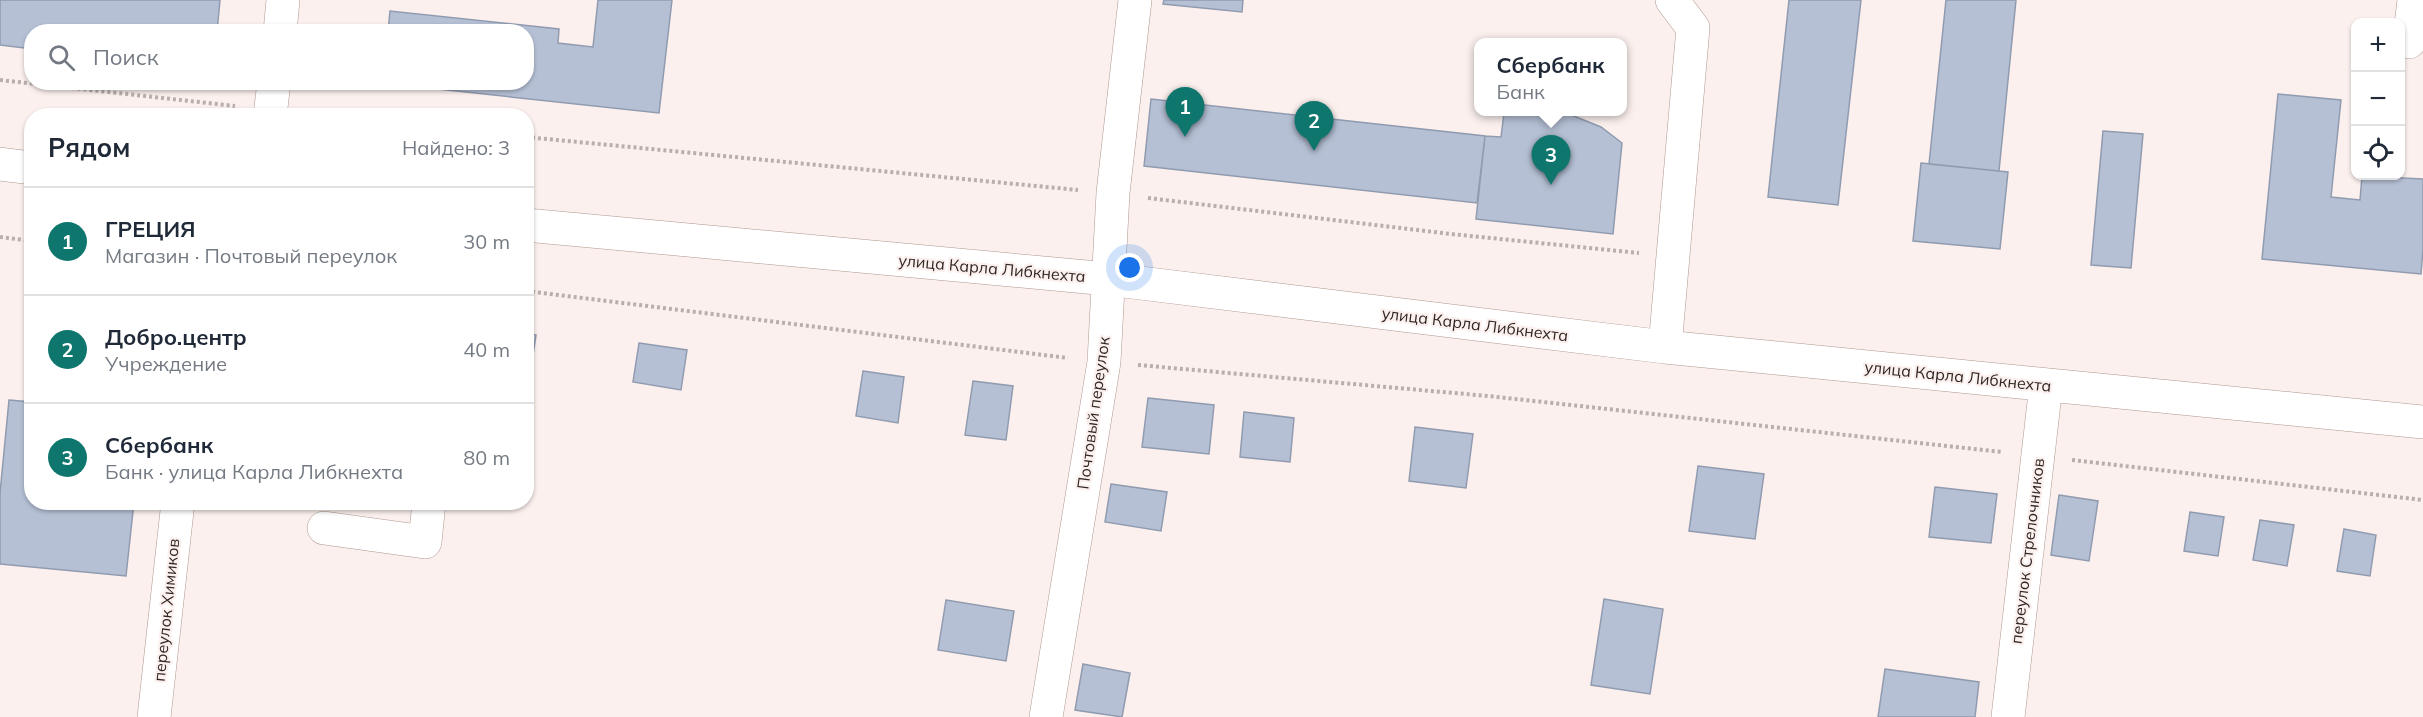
<!DOCTYPE html>
<html lang="ru">
<meta charset="utf-8">
<style>
body{margin:0;font-family:Mulish,sans-serif;background:#f6f6f7;color:#1f2937}
.controls{position:absolute;right:18px;top:18px;display:grid;overflow:hidden;border-radius:12px;box-shadow:0 2px 4px #0004}
.controls button{width:54px;height:54px;display:grid;place-items:center;padding:0;border:0;border-bottom:2px solid #e0e1e3;background:#fff;color:#1f2937;font:30px sans-serif}
.you{position:absolute;left:1130px;top:268px;width:21px;height:21px;margin:-15px;border:4px solid #fff;border-radius:50%;background:#1a73e8;box-shadow:0 0 0 9px #1a73e833}
.badge{display:grid;place-items:center;width:39px;height:39px;border-radius:50%;background:#0f766e;color:#fff;font-size:20px;font-weight:700}
.pin{position:absolute;translate:-50% -50px;filter:drop-shadow(0 2px 3px #0008)}
.pin::after{content:'';position:absolute;top:32px;width:21px;height:18px;background:inherit;clip-path:polygon(0 0,100% 0,50% 100%)}
.popup{position:absolute;left:1474px;top:38px;width:153px;height:78px;box-sizing:border-box;display:grid;place-content:center;border-radius:12px;background:#fff;filter:drop-shadow(0 2px 4px #0005);font-size:20px;white-space:nowrap;color:#747a83}
.popup b{font-size:22px;color:#1f2937}
.popup::after{content:'';position:absolute;left:50%;top:100%;margin-left:-12px;border:12px solid transparent;border-top-color:#fff}
.list{margin:0;padding:0;list-style:none}
h2{display:flex;justify-content:space-between;align-items:center;height:78px;margin:0;padding:0 24px;font-size:26px}
h2 small{font-size:20px;font-weight:400;color:#747a83}
.list li{display:grid;grid-template-columns:39px 1fr auto;gap:18px;align-items:center;box-sizing:border-box;height:108px;padding:0 24px;border-top:2px solid #e0e1e3}
.list b{display:block;font-size:22px;white-space:nowrap}
.list p{margin:0;font-size:20px;white-space:nowrap;color:#747a83}
.list em{font-size:20px;font-style:normal;color:#747a83}
.icon{flex:none;width:33px;height:33px;fill:none;stroke:currentColor;stroke-width:2;stroke-linecap:round;stroke-linejoin:round}
.map{position:relative;flex:none;width:2423px;height:717px;overflow:hidden}
.search{position:absolute;background:#fff;box-shadow:0 2px 4px #0004;left:24px;top:24px;width:510px;height:66px;display:flex;align-items:center;gap:15px;box-sizing:border-box;padding:0 21px;border-radius:24px;color:#747a83;font-size:22px}
.panel{position:absolute;background:#fff;box-shadow:0 2px 4px #0004;left:24px;top:108px;width:510px;height:402px;border-radius:24px}
.map>svg:first-child{display:block}
.building{fill:#b5c0d5;stroke:#919bb0;stroke-width:1.5}
.lines{fill:none;stroke-linecap:round;stroke-linejoin:round}
.minor-casing{stroke:#b0978f;stroke-width:34}
.path{stroke:#b8aeab;stroke-width:4;stroke-dasharray:3 3;stroke-linecap:butt}
.minor{stroke:#fff;stroke-width:33}
.labels{text-anchor:middle;stroke-width:4.5;stroke-linejoin:round;paint-order:stroke}
.street-label{font-size:16px;fill:#302623;stroke:#fbf0ed}
</style>
<div class="map">
<svg width="2423" height="717" viewBox="0 0 2423 717">
<rect width="100%" height="100%" fill="#fbf0ed"/>
<path class="building" d="M0,0H220L217,32H32V49L0,45Z
M598,0H672L659,113L382,83L526,82V32H388L390,11L559,29L558,43L593,47Z
M1164,0H1243L1242,12L1163,4Z
M1789,0H1861L1838,205L1768,197Z
M1946,0H2016L1999,171L1929,164Z
M2278,94L2341,100L2331,197L2360,200L2362,176L2423,179V249L2421,274L2262,259Z
M1151,99L1485,136L1477,203L1144,166Z
M1526,112H1564L1601,127L1622,143L1613,234L1476,219L1485,136L1501,137L1504,113L1525,115Z
M2103,131L2143,134L2131,268L2091,265Z
M1921,163L2008,172L2000,249L1913,241Z
M526,333L536,335L530,375H526Z
M639,343L687,350L681,390L633,382Z
M863,371L904,377L898,423L856,416Z
M973,381L1013,386L1006,440L965,435Z
M1148,398L1214,405L1209,454L1142,447Z
M9,400L32,402V502H134L126,576L0,564V493Z
M1244,412L1294,418L1290,462L1240,457Z
M1415,427L1473,434L1466,488L1409,481Z
M1698,466L1764,474L1755,539L1689,531Z
M1111,484L1167,492L1161,531L1105,522Z
M1935,487L1997,494L1991,543L1929,537Z
M2059,495L2098,501L2089,561L2051,555Z
M2190,512L2224,517L2218,556L2184,551Z
M2260,520L2294,525L2287,566L2253,560Z
M2344,529L2376,535L2370,576L2337,571Z
M1604,599L1663,609L1650,694L1591,685Z
M946,600L1014,611L1006,661L938,650Z
M1083,664L1130,673L1122,717L1075,710Z
M1885,669L1979,682L1975,717H1878Z"/>
<g class="lines">
<defs>
<path id="minor" d="M280,32L283,0
M2409,42L2414,0
M270,116L274,82
M0,164L32,168
M526,225L1108,279L1665,347L2423,422
M1665,347L1693,28L1672,0
M324,528L425,542L429,502
M154,717L178,502
M1046,717L1104,362L1113,193L1135,0
M2008,717L2046,385"/>
</defs>
<use href="#minor" class="minor-casing"/>
<path class="path" d="M0,80L235,106
M305,114L322,116
M526,137L1078,190
M1148,198L1451,234L1639,253
M0,237L32,241
M526,291L1068,358
M1138,365L1488,396L2002,452
M2072,460L2423,500"/>
<use href="#minor" class="minor"/>
</g>
<g class="labels">
<g class="street-label">
<text transform="translate(992 268) rotate(5)" y="6">улица Карла Либкнехта</text>
<text transform="translate(1475 324) rotate(7)" y="6">улица Карла Либкнехта</text>
<text transform="translate(1958 376) rotate(6)" y="6">улица Карла Либкнехта</text>
<text transform="translate(1093 413) rotate(-82)" y="6">Почтовый переулок</text>
<text transform="translate(2027 551) rotate(-83)" y="6">переулок Стрелочников</text>
<text transform="translate(166 610) rotate(-84)" y="6">переулок Химиков</text>
</g>
</g>
</svg>
<div class="controls">
<button>+</button>
<button>−</button>
<button><svg class="icon" aria-label="locate" viewBox="0 0 24 24"><circle cx="12" cy="12" r="6"/><path d="M12 2v4M12 18v4M2 12h4M18 12h4"/></svg></button>
</div>
<div class="you"></div>
<div class="pin badge" style="left:1185px;top:137px">1</div>
<div class="pin badge" style="left:1314px;top:151px">2</div>
<div class="pin badge" style="left:1551px;top:185px">3</div>
<div class="popup"><b>Сбербанк</b>Банк</div>
<div class="search"><svg class="icon" aria-label="search" viewBox="0 0 24 24"><circle cx="10" cy="10" r="6"/><path d="M15 15l6 6"/></svg>Поиск</div>
<section class="panel">
<h2>Рядом<small>Найдено: 3</small></h2>
<ul class="list">
<li><span class="badge">1</span><div><b>ГРЕЦИЯ</b><p>Магазин · Почтовый переулок</p></div><em>30 m</em></li>
<li><span class="badge">2</span><div><b>Добро.центр</b><p>Учреждение</p></div><em>40 m</em></li>
<li><span class="badge">3</span><div><b>Сбербанк</b><p>Банк · улица Карла Либкнехта</p></div><em>80 m</em></li>
</ul>
</section>
</div>
